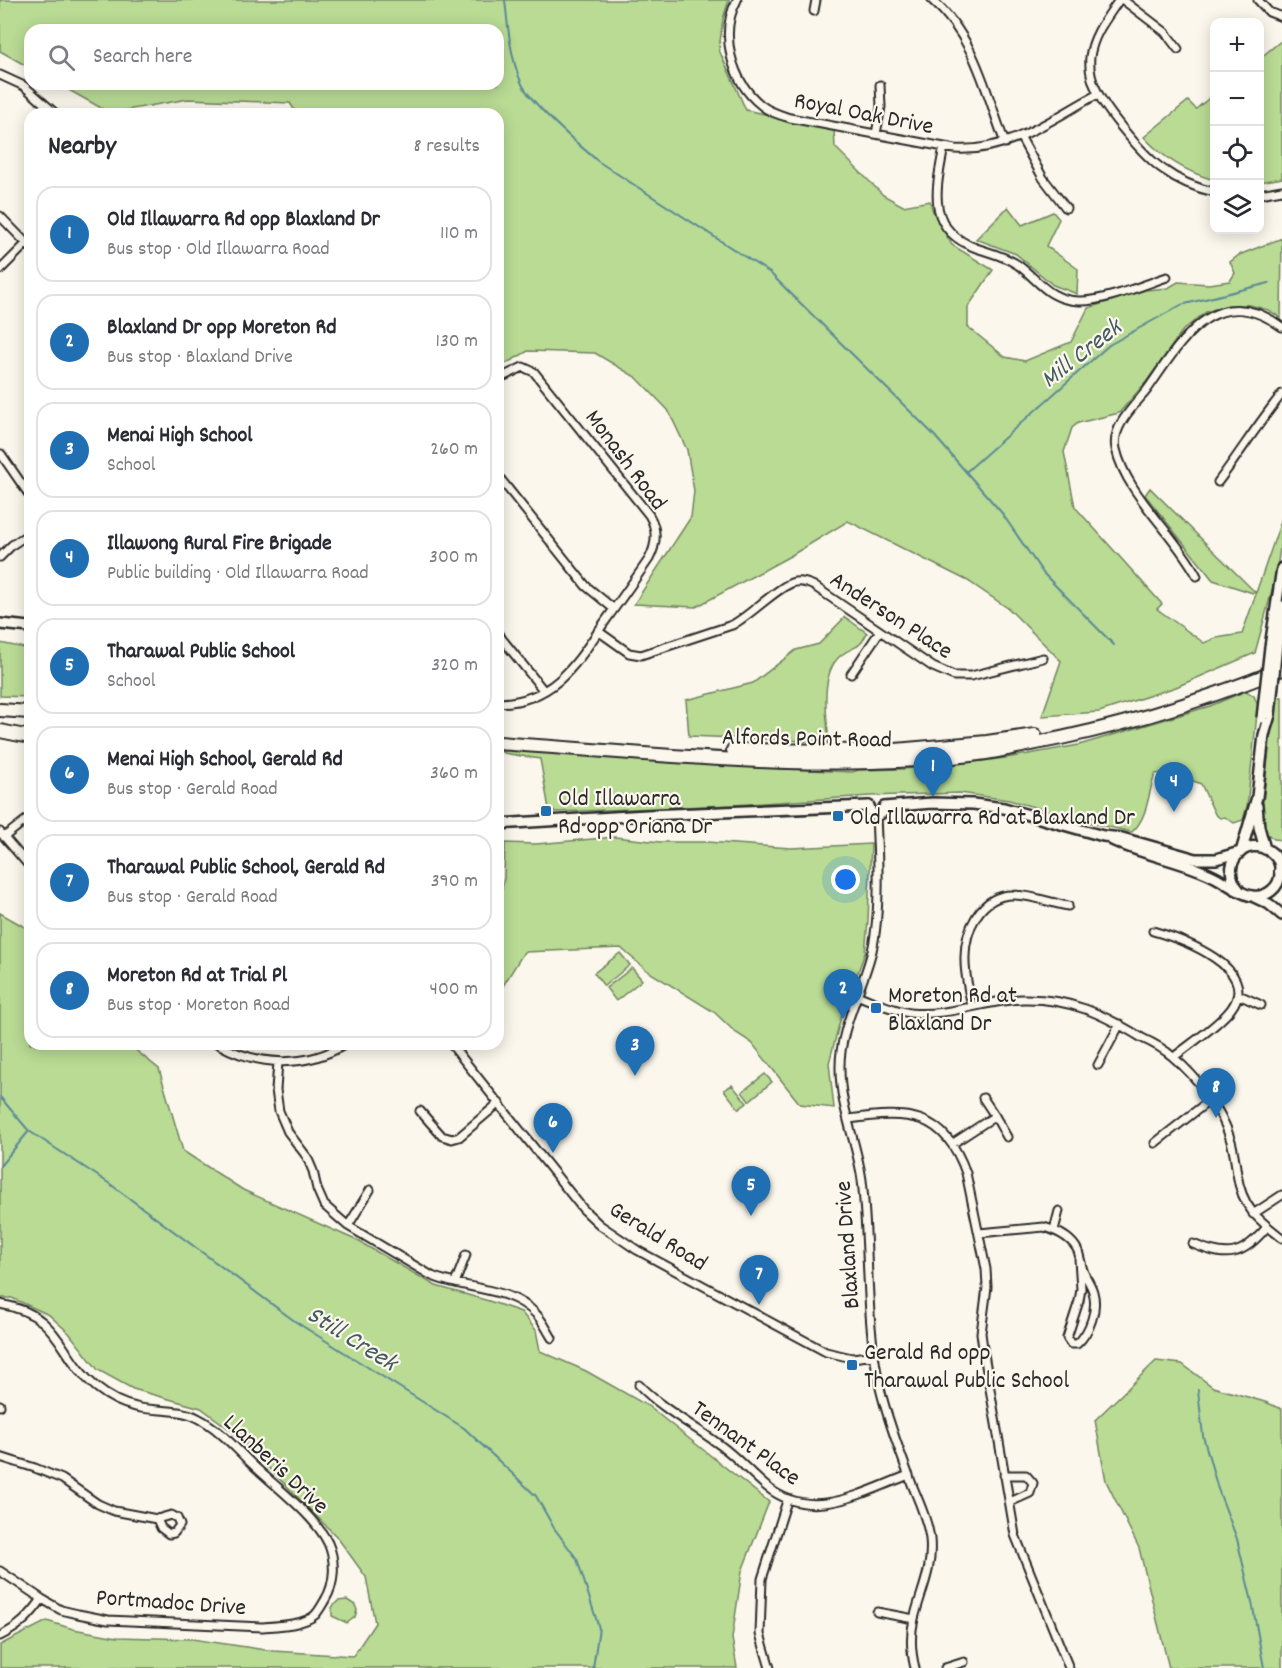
<!DOCTYPE html>
<meta charset="utf-8">
<style>
body{margin:0;font-family:Dekko,sans-serif;background:#f2f2f3;color:#2b2b33}
.controls{position:absolute;right:18px;top:18px;display:grid;overflow:hidden;border-radius:12px;box-shadow:0 3px 15px #0003}
.controls button{width:54px;height:54px;display:grid;place-items:center;padding:0;border:0;border-bottom:2px solid #e1e1e2;background:#fff;color:#2b2b33;font:30px sans-serif}
.you{position:absolute;left:846px;top:880px;width:21px;height:21px;margin:-15px;border:4px solid #fff;border-radius:50%;background:#1a73e8;box-shadow:0 0 0 9px #1a73e833}
.badge{display:grid;place-items:center;width:39px;height:39px;border-radius:50%;background:#1f6fb2;color:#fff;font-size:20px;font-weight:700}
.pin{position:absolute;translate:-50% -50px;filter:drop-shadow(0 2px 3px #0008)}
.pin::after{content:'';position:absolute;top:32px;width:21px;height:18px;background:inherit;clip-path:polygon(0 0,100% 0,50% 100%)}
.list{margin:0;padding:0;list-style:none}
h2{display:flex;justify-content:space-between;align-items:center;height:78px;margin:0;padding:0 24px;font-size:26px}
h2 small{font-size:20px;font-weight:400;color:#7c7c81}
.list li{display:grid;grid-template-columns:39px 1fr auto;gap:18px;align-items:center;box-sizing:border-box;height:96px;margin:0 12px 12px;padding:0 12px;border:2px solid #e1e1e2;border-radius:18px}
.list b{display:block;font-size:22px;white-space:nowrap}
.list p{margin:0;font-size:20px;white-space:nowrap;color:#7c7c81}
.list em{font-size:20px;font-style:normal;color:#7c7c81}
.icon{flex:none;width:33px;height:33px;fill:none;stroke:currentColor;stroke-width:2;stroke-linecap:round;stroke-linejoin:round}
.map{position:relative;flex:none;width:1282px;height:1668px;overflow:hidden}
.search{position:absolute;background:#fff;box-shadow:0 3px 15px #0003;left:24px;top:24px;width:480px;height:66px;display:flex;align-items:center;gap:15px;box-sizing:border-box;padding:0 21px;border-radius:18px;color:#7c7c81;font-size:22px}
.panel{position:absolute;background:#fff;box-shadow:0 3px 15px #0003;left:24px;top:108px;width:480px;height:942px;border-radius:18px}
.map>svg:first-child{display:block}
.green{fill:#b9db94;stroke:#728360;stroke-width:1.5}
.lines{fill:none;stroke-linecap:round;stroke-linejoin:round}
.stream{stroke:#5c8a95;stroke-width:2}
.street-casing{stroke:#2b2b2b;stroke-width:11}
.secondary-casing{stroke:#2b2b2b;stroke-width:14}
.highway-casing{stroke:#2b2b2b;stroke-width:16}
.street{stroke:#fbf7ec;stroke-width:7}
.secondary{stroke:#fbf7ec;stroke-width:9}
.highway{stroke:#fbf7ec;stroke-width:12}
.secondary-bridge-casing{stroke:#2b2b2b;stroke-width:14;stroke-linecap:butt}
.secondary-bridge{stroke:#fbf7ec;stroke-width:9}
.poi-dot{fill:#1f6fb2;stroke:#fbf7ec;stroke-width:2}
.labels{text-anchor:middle;stroke-width:4.5;stroke-linejoin:round;paint-order:stroke}
.street-label{font-size:24px;fill:#2b2b2b;stroke:#fbf7ec}
.poi-label{font-size:24px;fill:#2b2b2b;stroke:#fbf7ec;text-anchor:start}
.water-label{font-size:26px;font-style:italic;fill:#435a60;stroke:#fbf7ec}
</style>
<div class="map">
<svg width="1282" height="1668" viewBox="0 0 1282 1668">
<rect width="100%" height="100%" fill="#fbf7ec"/>
<filter id="ink" filterUnits="userSpaceOnUse"><feTurbulence type="fractalNoise" baseFrequency=".0167" numOctaves="2"/><feDisplacementMap in="SourceGraphic" scale="12" xChannelSelector="R" yChannelSelector="G"/><feConvolveMatrix kernelMatrix="1 2 1 2 8 2 1 2 1" color-interpolation-filters="sRGB"/></filter>
<g filter="url(#ink)">
<path class="green" d="M0,0H729L723,19L719,50L746,110L834,129L835,147L883,195L903,206L930,201L933,212L952,245L993,270L968,307V327L1005,357L1025,361L1071,342L1088,308L1146,290L1168,288L1178,282L1209,284L1230,281L1235,273L1230,262L1239,255L1282,238L1281,318L1268,310L1250,305H1228L1206,312L1183,330L1147,381L1119,413L1078,423L1072,428L1064,452L1075,507L1162,604L1157,609L1204,643L1216,638L1242,634L1256,594L1213,580L1145,495L1150,488L1256,593L1282,518C1282,564 1267,608 1255,653L1176,687L1099,712L1042,716L1061,661L1009,609L968,581L848,521L792,555L696,607L634,604L691,517L694,491L687,450L668,410L637,378L595,353L528,351L498,368V114H297L290,103L188,99L110,113L58,84H498V30H30V68L0,51Z
M1282,40V178L1260,182V58Z
M1214,94V180C1186,172 1164,159 1144,137L1188,101L1196,109Z
M1008,207L1022,225L1053,212L1059,219L1046,246L1078,269L1077,294L1053,285L1016,254L976,239Z
M845,617L867,633C857,653 854,644 840,656C819,675 827,718 829,742L689,736L686,700L753,683L796,650L819,644Z
M0,643L30,649V697L0,696Z
M1246,691L1254,696L1258,705L1247,806L1243,820L1234,823L1225,817L1220,818L1215,814L1201,784C1187,779 1171,771 1155,774C1148,793 1148,818 1132,832L1095,824L1009,800L960,793L870,796L734,805L555,812L549,809L540,759L503,753L501,751L502,749L744,767L852,772L859,770L903,769L949,765L1006,758L1079,745L1210,706Z
M1275,697H1282V840L1274,839L1263,831L1262,811Z
M615,837L660,842H707L791,848L871,844L868,921L865,953L841,1017L829,1063L834,1108L800,1104L752,1043L735,1032L714,1012L646,970L621,948L524,952L498,994V906L504,878L505,843L536,844Z
M0,913L30,930V1044H128L159,1069L183,1151L243,1190L358,1241L436,1286L489,1301L521,1312L536,1330L540,1351L586,1371L648,1406L769,1502L742,1571L732,1638L737,1668H0V1645L47,1621L73,1629L117,1637L192,1639L273,1651L353,1656L375,1623L366,1577L337,1537L232,1431L201,1408L133,1389L98,1370L69,1333L49,1315L12,1298H0Z
M620,953L630,965L604,986L594,973Z
M632,968L642,980L616,1001L606,988Z
M765,1074L772,1082L749,1101L742,1092Z
M732,1085L747,1103L739,1109L724,1090Z
M1156,1361L1182,1364L1213,1387L1265,1402L1282,1409V1668H1169L1139,1548L1106,1481L1095,1420Z
M347,1600L355,1605L357,1610L355,1617L347,1623L332,1616V1607L338,1601Z"/>
<g class="lines">
<path class="stream" d="M505,0C508,27 510,56 521,82C530,104 580,146 599,162L770,273L932,433L1001,512L1043,573L1114,645
M967,471L1109,345L1181,305L1269,283
M0,1097L29,1131L110,1184L296,1322L464,1428L536,1496L554,1528L577,1559L599,1628L593,1668
M0,1166L29,1131
M1198,1390L1203,1436L1218,1489L1237,1539L1252,1602L1264,1668"/>
<defs>
<path id="street" d="M737,0C719,33 731,81 761,105C769,112 780,115 790,118L955,149C1008,153 1053,118 1098,94
M932,0C975,37 986,93 1005,143
M1119,0C1107,18 1093,34 1090,57C1089,68 1091,79 1096,89C1105,110 1144,157 1164,170C1179,181 1196,188 1214,192
M1123,0L1165,32L1178,49
M1258,0L1269,12L1282,17
M814,11L816,0
M0,75L24,86L56,114
M876,134L881,107L880,85
M1020,136L1043,178L1066,208
M944,147C936,189 925,229 976,248C991,253 1005,256 1018,265C1040,281 1048,300 1079,301C1103,302 1143,285 1167,277
M1260,194L1282,190
M0,216L30,247
M0,270L27,243
M498,379L523,367L534,372L649,515C658,530 657,544 649,559C634,581 619,602 604,623C576,664 554,702 498,703
M1,454L30,496
M498,476L586,586L614,609
M1218,482C1240,453 1259,422 1282,394
M0,557L12,545L30,533
M1197,576C1175,534 1126,494 1116,449C1111,427 1134,406 1147,390C1181,342 1215,278 1282,327
M598,631L629,653L641,655L732,625C750,616 779,585 795,582C802,581 808,583 814,586L933,667L954,676H971L1043,658
M498,634L544,691
M851,674L880,631
M876,816C878,857 881,911 872,951C862,991 839,1029 840,1069C840,1107 857,1143 862,1180C870,1249 865,1321 880,1388C888,1422 901,1455 913,1487C920,1504 928,1522 930,1539C933,1570 921,1590 914,1619C910,1635 911,1652 915,1668
M0,832L30,867
M4,837L30,817
M498,839V848
M1153,931C1181,939 1262,968 1231,1009C1219,1025 1190,1044 1174,1057
M1239,995L1261,1005
M859,996C875,1002 892,1010 910,1013C948,1017 986,1000 1023,999C1070,998 1103,1014 1142,1038C1153,1043 1164,1049 1173,1057C1197,1077 1221,1108 1230,1138C1234,1149 1235,1162 1237,1174C1242,1207 1256,1218 1282,1238
M972,1006C969,992 965,976 965,961C964,931 980,894 1014,895C1032,895 1051,903 1068,906
M218,1044C259,1067 306,1068 346,1044
M451,1044L583,1209L600,1225L637,1250L826,1352L852,1358L875,1355
M278,1062L276,1090L279,1111L288,1132L307,1157L313,1171L317,1189L324,1205L348,1226L432,1276C465,1290 510,1286 536,1314C543,1321 547,1330 552,1338
M1098,1065L1120,1024
M420,1111L442,1136L452,1139L459,1137L499,1103
M995,1116L1007,1137
M849,1119C906,1111 944,1110 966,1173L986,1269L987,1287L981,1333L983,1348L1015,1535L1069,1668
M1155,1143L1210,1100
M952,1144L995,1116L983,1098
M1253,1214L1282,1195
M348,1226L370,1190
M1054,1230L1059,1211
M979,1233L1044,1227C1057,1231 1072,1238 1078,1251C1080,1257 1081,1264 1083,1270C1085,1277 1091,1284 1093,1292C1098,1309 1090,1332 1077,1344H1071L1067,1338L1079,1301L1081,1289L1079,1259
M1193,1244C1229,1259 1242,1256 1267,1227
M455,1283L466,1255
M0,1304C63,1315 57,1355 96,1387C107,1396 122,1404 136,1407C156,1412 179,1408 198,1418C220,1429 236,1449 253,1465C276,1487 315,1516 328,1543C336,1561 335,1584 325,1600C322,1605 319,1611 315,1615C304,1625 277,1626 262,1627L108,1620L78,1614L61,1610L42,1599L0,1571
M639,1385C662,1409 693,1425 720,1445C737,1457 751,1474 767,1487C812,1523 863,1492 909,1475
M0,1406V1405
M0,1457L35,1468L62,1479L98,1504L114,1511L157,1519L171,1515L177,1518L180,1525L174,1533L169,1534L161,1528L157,1519
M1004,1475H1026L1033,1483L1030,1493L1010,1502
M877,1612L914,1619
M0,1636C19,1627 30,1616 42,1599
M770,1668L760,1634L762,1579L787,1501
M945,1668L964,1662"/>
<path id="secondary" d="M0,624L30,627
M1278,642L1282,606
M1270,647L1282,568
M869,806L871,813L876,816L882,813L884,807
M1257,806L1259,827L1265,849
M884,807L932,803L973,804L1004,808L1103,836L1122,838L1196,859H1216L1240,852
M498,824L647,815L869,806
M1112,840C1145,856 1182,860 1215,877C1227,883 1239,894 1252,896C1266,898 1280,888 1280,873C1281,866 1278,858 1272,853C1247,832 1216,866 1240,891
M1241,852L1257,797L1264,735L1270,715
M1254,897L1269,904L1282,915"/>
<path id="highway" d="M1279,636L1282,635
M0,710L30,712
M0,731L30,737
M498,743C660,754 825,775 986,753C1001,751 1016,747 1031,744C1118,728 1200,702 1282,669
M733,750L884,751L987,742L1035,735
M1281,871L1282,869"/>
</defs>
<use href="#street" class="street-casing"/>
<use href="#secondary" class="secondary-casing"/>
<use href="#highway" class="highway-casing"/>
<use href="#street" class="street"/>
<use href="#secondary" class="secondary"/>
<use href="#highway" class="highway"/>
<defs>
<path id="secondary-bridge" d="M1270,715L1277,644
M1262,718L1270,647"/>
</defs>
<use href="#secondary-bridge" class="secondary-bridge-casing"/>
<use href="#secondary-bridge" class="secondary-bridge"/>
</g>
</g>
<g class="poi-dot">
<rect x="540" y="805" width="12" height="12" rx="3"/>
<rect x="832" y="810" width="12" height="12" rx="3"/>
<rect x="870" y="1002" width="12" height="12" rx="3"/>
<rect x="846" y="1359" width="12" height="12" rx="3"/>
</g>
<g class="labels">
<g class="street-label">
<text transform="translate(864 112) rotate(11)" y="8">Royal Oak Drive</text>
<text transform="translate(627 459) rotate(53)" y="8">Monash Road</text>
<text transform="translate(892 614) rotate(33)" y="8">Anderson Place</text>
<text transform="translate(807 737) rotate(1)" y="8">Alfords Point Road</text>
<text transform="translate(659 1235) rotate(32)" y="8">Gerald Road</text>
<text transform="translate(846 1245) rotate(-94)" y="8">Blaxland Drive</text>
<text transform="translate(747 1442) rotate(36)" y="8">Tennant Place</text>
<text transform="translate(277 1463) rotate(43)" y="8">Llanberis Drive</text>
<text transform="translate(171 1601) rotate(4)" y="8">Portmadoc Drive</text>
</g>
<g class="poi-label">
<text x="558" y="805">Old Illawarra<tspan x="558" dy="28">Rd opp Oriana Dr</tspan></text>
<text x="850" y="824">Old Illawarra Rd at Blaxland Dr</text>
<text x="888" y="1002">Moreton Rd at<tspan x="888" dy="28">Blaxland Dr</tspan></text>
<text x="864" y="1359">Gerald Rd opp<tspan x="864" dy="28">Tharawal Public School</tspan></text>
</g>
<g class="water-label">
<text transform="translate(1080 352) rotate(-38)" y="9">Mill Creek</text>
<text transform="translate(353 1337) rotate(32)" y="9">Still Creek</text>
</g>
</g>
</svg>
<div class="controls">
<button>+</button>
<button>−</button>
<button><svg class="icon" aria-label="locate" viewBox="0 0 24 24"><circle cx="12" cy="12" r="6"/><path d="M12 2v4M12 18v4M2 12h4M18 12h4"/></svg></button>
<button><svg class="icon" aria-label="layers" viewBox="0 0 24 24"><path d="M12 4l9 5-9 5-9-5zM3 14l9 5 9-5"/></svg></button>
</div>
<div class="you"></div>
<div class="pin badge" style="left:933px;top:797px">1</div>
<div class="pin badge" style="left:843px;top:1019px">2</div>
<div class="pin badge" style="left:635px;top:1076px">3</div>
<div class="pin badge" style="left:1174px;top:812px">4</div>
<div class="pin badge" style="left:751px;top:1216px">5</div>
<div class="pin badge" style="left:553px;top:1153px">6</div>
<div class="pin badge" style="left:759px;top:1305px">7</div>
<div class="pin badge" style="left:1216px;top:1118px">8</div>
<div class="search"><svg class="icon" aria-label="search" viewBox="0 0 24 24"><circle cx="10" cy="10" r="6"/><path d="M15 15l6 6"/></svg>Search here</div>
<section class="panel">
<h2>Nearby<small>8 results</small></h2>
<ul class="list">
<li><span class="badge">1</span><div><b>Old Illawarra Rd opp Blaxland Dr</b><p>Bus stop · Old Illawarra Road</p></div><em>110 m</em></li>
<li><span class="badge">2</span><div><b>Blaxland Dr opp Moreton Rd</b><p>Bus stop · Blaxland Drive</p></div><em>130 m</em></li>
<li><span class="badge">3</span><div><b>Menai High School</b><p>School</p></div><em>260 m</em></li>
<li><span class="badge">4</span><div><b>Illawong Rural Fire Brigade</b><p>Public building · Old Illawarra Road</p></div><em>300 m</em></li>
<li><span class="badge">5</span><div><b>Tharawal Public School</b><p>School</p></div><em>320 m</em></li>
<li><span class="badge">6</span><div><b>Menai High School, Gerald Rd</b><p>Bus stop · Gerald Road</p></div><em>360 m</em></li>
<li><span class="badge">7</span><div><b>Tharawal Public School, Gerald Rd</b><p>Bus stop · Gerald Road</p></div><em>390 m</em></li>
<li><span class="badge">8</span><div><b>Moreton Rd at Trial Pl</b><p>Bus stop · Moreton Road</p></div><em>400 m</em></li>
</ul>
</section>
</div>
